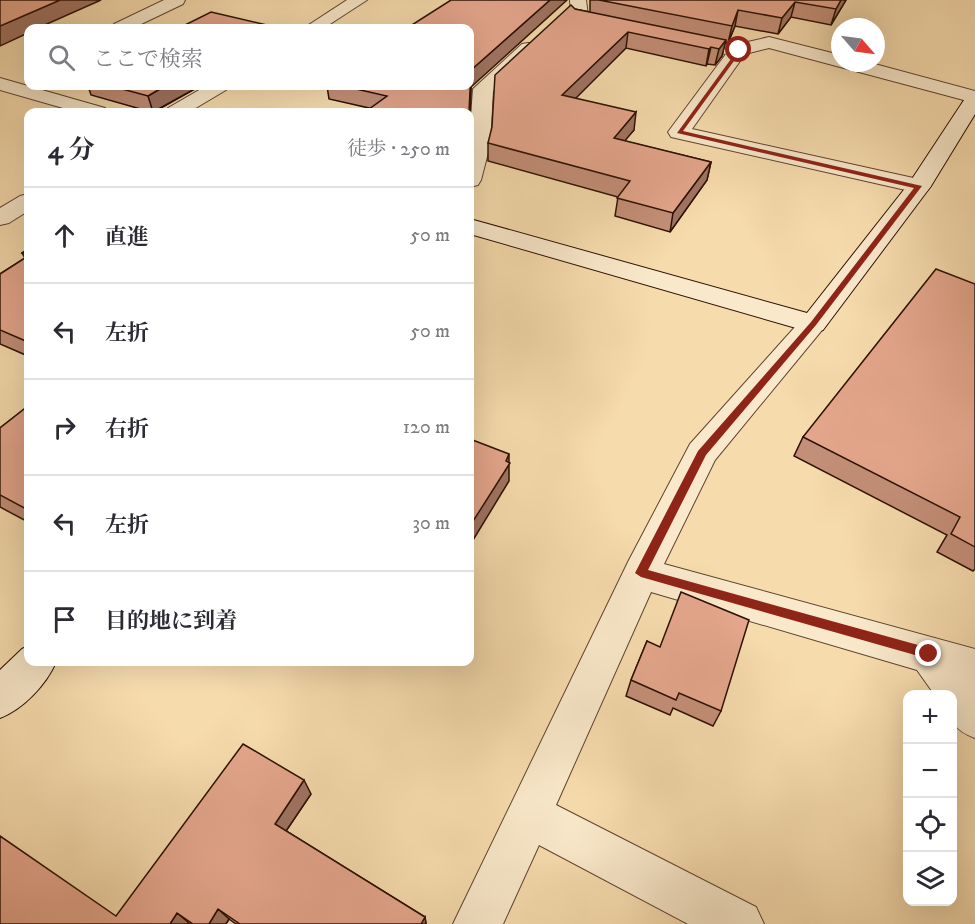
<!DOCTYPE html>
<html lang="ja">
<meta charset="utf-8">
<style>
body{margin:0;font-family:"IM FELL DW Pica","Noto Serif JP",serif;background:#f7f7f7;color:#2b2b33}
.controls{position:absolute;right:18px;bottom:18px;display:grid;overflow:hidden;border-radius:12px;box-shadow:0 6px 24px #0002}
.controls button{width:54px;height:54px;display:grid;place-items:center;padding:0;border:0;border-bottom:2px solid #e1e1e2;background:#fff;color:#2b2b33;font:30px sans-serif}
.compass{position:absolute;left:831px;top:18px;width:54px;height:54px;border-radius:50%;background:#fff;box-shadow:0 6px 24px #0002;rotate:118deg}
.stop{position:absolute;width:18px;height:18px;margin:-14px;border:4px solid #8f2418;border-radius:50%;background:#fff}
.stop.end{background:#8f2418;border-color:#fff;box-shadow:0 2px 6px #0008}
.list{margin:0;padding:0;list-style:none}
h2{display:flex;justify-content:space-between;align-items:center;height:78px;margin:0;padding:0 24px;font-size:26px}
h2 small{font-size:20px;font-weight:400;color:#7c7c81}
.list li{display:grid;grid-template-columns:39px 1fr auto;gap:18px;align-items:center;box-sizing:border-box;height:96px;padding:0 24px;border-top:2px solid #e1e1e2}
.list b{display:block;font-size:22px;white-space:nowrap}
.list em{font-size:20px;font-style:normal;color:#7c7c81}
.icon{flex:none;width:33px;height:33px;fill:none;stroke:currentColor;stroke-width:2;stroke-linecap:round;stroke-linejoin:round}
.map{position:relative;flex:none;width:975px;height:924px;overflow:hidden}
.search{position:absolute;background:#fff;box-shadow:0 6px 24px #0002;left:24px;top:24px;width:450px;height:66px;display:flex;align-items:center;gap:15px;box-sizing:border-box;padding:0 21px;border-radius:12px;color:#7c7c81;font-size:22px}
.panel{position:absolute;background:#fff;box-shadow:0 6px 24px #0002;left:24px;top:108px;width:450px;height:558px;border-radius:12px}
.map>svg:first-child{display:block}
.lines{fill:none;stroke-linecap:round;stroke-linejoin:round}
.street-casing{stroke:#5f432e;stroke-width:2}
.secondary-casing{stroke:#2d1003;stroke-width:2}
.street{fill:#f9e8ca;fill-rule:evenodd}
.secondary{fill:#f9e8ca;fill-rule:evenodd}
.wall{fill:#c48f78;stroke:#2d1003;stroke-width:1.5}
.shaded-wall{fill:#a07462;stroke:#2d1003;stroke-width:1.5}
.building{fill:#e4a68c;stroke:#2d1003;stroke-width:1.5}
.route{fill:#8f2418}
</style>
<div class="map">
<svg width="975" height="924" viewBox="0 0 975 924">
<rect width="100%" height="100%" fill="#f6dbad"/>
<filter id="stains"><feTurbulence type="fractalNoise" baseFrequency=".00333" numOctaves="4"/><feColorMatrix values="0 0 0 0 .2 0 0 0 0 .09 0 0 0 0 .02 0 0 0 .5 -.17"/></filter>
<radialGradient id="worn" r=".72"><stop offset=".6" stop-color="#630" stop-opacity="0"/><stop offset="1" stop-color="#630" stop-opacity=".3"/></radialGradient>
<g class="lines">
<defs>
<path id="street" d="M164,0H185L183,4L133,28H111L114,24Z
M347,0H367L324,28H304Z
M570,0H586L588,16L622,23L625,27L622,31L616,32L574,23L571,19Z
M769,37L840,55V63H871L975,91V103L769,48L745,54L692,129L927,181L931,186L927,191L919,193L671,137L668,132L726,54L711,52L708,48L711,44H739Z
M528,43L534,44L537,48L534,52L493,91L490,145L481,180L478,185L470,187V130L473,89L522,44Z
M0,78L105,108L108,112H77L0,90Z
M206,86H229L226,90L189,112H165L168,108Z
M28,194V211L9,223L0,225V208L20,196Z
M813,315L823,318L827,324L715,460L664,564L975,649V738C949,728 952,720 952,694H934L917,670L651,592L556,805L756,907L764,924H688L539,845L503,924H453L628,562L690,444L803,318Z"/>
<path id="secondary" d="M975,92V114L931,186L823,330L813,333L803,330L470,234V219L807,313L910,182L968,94Z
M28,646V662H56C46,685 23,709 0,718V670L22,649Z"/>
</defs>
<use href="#street" class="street-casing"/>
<use href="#secondary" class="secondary-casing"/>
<use href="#street" class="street"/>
<use href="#secondary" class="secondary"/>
</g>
<path class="wall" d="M590,0H846L831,25L791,17L778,34L735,26L728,43L725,42L722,56L715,65L707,64L706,66L626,48L575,98L634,130L624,141L711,162L707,180L670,232L615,216L618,197L488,161V143L575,9L590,12Z
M88,86H200L154,112H151L91,95Z
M327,86H470L471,87L470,112H365L369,108L329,99Z
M28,249V356L0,344V274L25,258L22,253Z
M975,284V569L973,571L937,552L947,535L794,456L803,437Z
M28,406V522L0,507V428Z
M647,641L721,711L713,726L673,708L670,715L626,696L631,680Z
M311,794L286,831L425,917L426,924H236L229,919L226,924H191L117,916Z"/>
<path class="shaded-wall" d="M60,0H101L38,28H28V33L0,46V26Z
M550,0H567L471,87L470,123L469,112L471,70Z
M841,0H846L831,25L836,9Z
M795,2L791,17L778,34L782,18Z
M738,10L735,26L728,43L732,26Z
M628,32L626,48L561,113L562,95Z
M726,40L722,56L715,65L719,49Z
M711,47L707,64L706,66L709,49Z
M165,86H200L153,112L148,96Z
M636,112L634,130L612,156L614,138Z
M711,162L707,180L670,232L673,213Z
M509,454V481L470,545V526Z
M304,780L311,794L282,837L275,824Z
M218,909L229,919L226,924H209Z
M177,913L189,923V924H170Z
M425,917L426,924H421Z"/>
<path class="building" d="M0,0H60L0,26Z
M451,0H550L471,70L469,112H365L387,96L343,86H470V28H407Z
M599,0H841L836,9L795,2L782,18L738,10L732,26Z
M571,5L575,9L726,40L719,49L711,47L709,49L628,32L562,95L636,112L614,138L711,162L673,213L617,198L630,181L488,143L492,127L495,75Z
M211,12L267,25L261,28H179Z
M111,86H165L148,96Z
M28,249V255L22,253Z
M28,256V342L0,330V274Z
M936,269L975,284V547L951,534L960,517L803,437Z
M28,406V510L0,495V428Z
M470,439L509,454L506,461L510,463L470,526Z
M681,592L749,620L721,711L679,693L676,700L631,680L647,641L660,647Z
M243,744L304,780L275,824L425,917L421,924H240L218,909L209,924H193L177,913L170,924H0V836L116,916Z"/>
<path class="route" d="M739,48L742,50L683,131L922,186L816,325L706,455L648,570L929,648L935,654L929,659L641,577L635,573L698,451L811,322L914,188L677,133Z"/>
<rect width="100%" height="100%" filter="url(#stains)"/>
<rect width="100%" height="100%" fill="url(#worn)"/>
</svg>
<div class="controls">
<button>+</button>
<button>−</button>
<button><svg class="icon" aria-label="locate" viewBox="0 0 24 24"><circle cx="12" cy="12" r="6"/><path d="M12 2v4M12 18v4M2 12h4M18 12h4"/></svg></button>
<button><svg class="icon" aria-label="layers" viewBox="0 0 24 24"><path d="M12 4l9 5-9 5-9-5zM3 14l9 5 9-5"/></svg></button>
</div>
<svg class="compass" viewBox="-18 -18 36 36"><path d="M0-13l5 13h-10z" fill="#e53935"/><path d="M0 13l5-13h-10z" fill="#7c7c81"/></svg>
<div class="stop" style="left:739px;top:50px"></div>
<div class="stop end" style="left:929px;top:654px"></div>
<div class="search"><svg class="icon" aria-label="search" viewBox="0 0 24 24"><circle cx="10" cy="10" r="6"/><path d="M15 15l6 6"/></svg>ここで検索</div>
<section class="panel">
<h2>4 分<small>徒歩 · 250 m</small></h2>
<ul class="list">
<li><svg class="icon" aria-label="ahead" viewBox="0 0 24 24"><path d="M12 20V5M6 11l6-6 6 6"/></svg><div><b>直進</b></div><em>50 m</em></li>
<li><svg class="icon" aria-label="left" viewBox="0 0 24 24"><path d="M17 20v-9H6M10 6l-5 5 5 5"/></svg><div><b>左折</b></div><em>50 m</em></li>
<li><svg class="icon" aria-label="right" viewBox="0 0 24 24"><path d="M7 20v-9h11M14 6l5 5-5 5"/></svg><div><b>右折</b></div><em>120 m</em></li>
<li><svg class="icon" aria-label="left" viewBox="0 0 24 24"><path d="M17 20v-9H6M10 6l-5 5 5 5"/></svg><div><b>左折</b></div><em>30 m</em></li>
<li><svg class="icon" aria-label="arrive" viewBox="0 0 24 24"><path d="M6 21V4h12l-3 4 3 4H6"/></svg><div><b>目的地に到着</b></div></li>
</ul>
</section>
</div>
